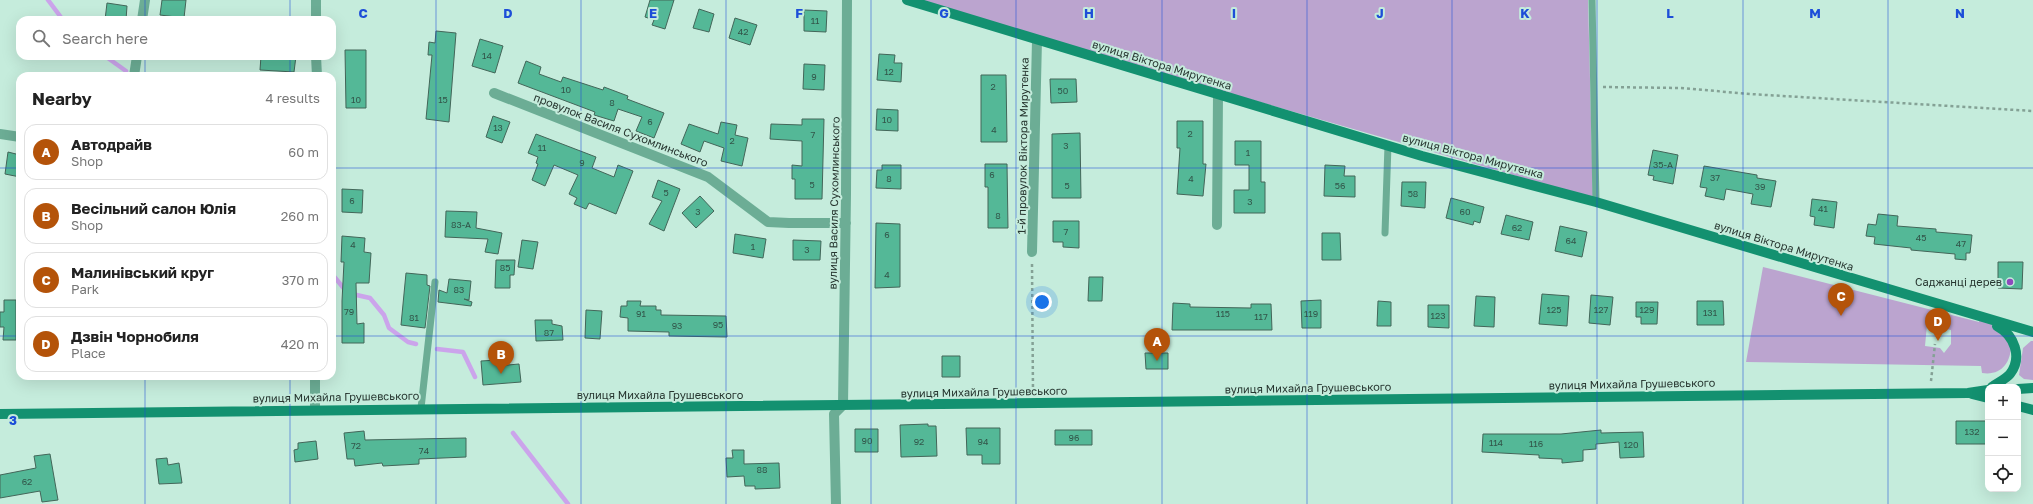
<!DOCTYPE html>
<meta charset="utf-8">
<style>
body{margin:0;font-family:"Golos Text",sans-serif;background:#f2f2f2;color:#222}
.controls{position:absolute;right:12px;bottom:12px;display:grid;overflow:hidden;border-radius:8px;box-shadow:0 4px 16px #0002}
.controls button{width:36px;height:36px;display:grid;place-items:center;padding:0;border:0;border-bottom:1px solid #e0e0e0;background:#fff;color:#222;font:20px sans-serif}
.you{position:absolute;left:1042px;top:302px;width:14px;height:14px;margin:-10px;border:3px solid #fff;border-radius:50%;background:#1a73e8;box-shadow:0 0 0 6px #1a73e833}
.badge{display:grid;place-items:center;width:26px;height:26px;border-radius:50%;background:#b45309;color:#fff;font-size:13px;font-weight:700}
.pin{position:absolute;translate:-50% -33px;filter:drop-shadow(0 1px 2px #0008)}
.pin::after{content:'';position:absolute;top:21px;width:14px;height:12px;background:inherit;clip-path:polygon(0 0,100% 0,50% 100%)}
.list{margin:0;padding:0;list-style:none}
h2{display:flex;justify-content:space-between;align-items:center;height:52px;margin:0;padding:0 16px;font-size:17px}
h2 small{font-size:13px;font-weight:400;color:#767676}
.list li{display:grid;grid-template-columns:26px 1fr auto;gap:12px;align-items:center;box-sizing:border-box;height:56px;margin:0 8px 8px;padding:0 8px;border:1px solid #e0e0e0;border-radius:12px}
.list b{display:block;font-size:15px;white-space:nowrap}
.list p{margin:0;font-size:13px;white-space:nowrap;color:#767676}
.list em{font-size:13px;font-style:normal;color:#767676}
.icon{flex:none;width:22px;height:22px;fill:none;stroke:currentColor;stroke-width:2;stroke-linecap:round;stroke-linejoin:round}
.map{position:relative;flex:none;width:2033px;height:504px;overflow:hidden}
.search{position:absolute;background:#fff;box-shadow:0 4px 16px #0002;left:16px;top:16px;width:320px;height:44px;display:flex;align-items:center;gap:10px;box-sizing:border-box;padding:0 14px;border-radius:12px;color:#767676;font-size:15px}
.panel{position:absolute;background:#fff;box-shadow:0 4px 16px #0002;left:16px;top:72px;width:320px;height:308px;border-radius:12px}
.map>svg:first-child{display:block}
.green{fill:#bba4cf;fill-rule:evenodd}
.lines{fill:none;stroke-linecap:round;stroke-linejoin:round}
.stream{stroke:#cba4eb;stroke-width:4.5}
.building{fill:#54b897;stroke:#436659}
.path{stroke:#84a195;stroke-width:2.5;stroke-dasharray:3 3;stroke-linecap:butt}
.lane{stroke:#6cad95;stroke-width:7}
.street{stroke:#6cad95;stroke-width:10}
.secondary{stroke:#139170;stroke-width:10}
.grid{fill:none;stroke:#1d4ed8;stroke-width:1;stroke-opacity:0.55}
.poi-dot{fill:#8e49bd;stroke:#c5ecdc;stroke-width:1.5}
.labels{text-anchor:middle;stroke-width:4;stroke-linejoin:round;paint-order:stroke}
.number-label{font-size:9px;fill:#32564a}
.street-label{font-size:11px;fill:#273630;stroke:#c5ecdc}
.poi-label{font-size:11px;fill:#273630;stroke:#c5ecdc;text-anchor:end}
.grid-label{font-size:13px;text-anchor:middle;font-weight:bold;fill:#1d4ed8;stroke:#c5ecdc;stroke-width:4;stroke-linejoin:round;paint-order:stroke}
</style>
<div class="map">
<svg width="2033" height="504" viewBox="0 0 2033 504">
<rect width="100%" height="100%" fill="#c5ecdc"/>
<path class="green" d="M905,0H1588L1593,198Z
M1763,267L1979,322V319L1999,327L2011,345C2011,363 2001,376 1982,373L1981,366L1746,362ZM1927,325L1951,330V344L1944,353L1940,348L1925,346Z
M2031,341H2033V380L2024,379L2019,375L2023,348Z"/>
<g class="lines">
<path class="stream" d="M48,0L63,20
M105,56L126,71
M332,274L346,291
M352,294L370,298L384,315L389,328L408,342L416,344
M437,349L463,352L475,377
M513,433L568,504"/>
</g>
<path class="building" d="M162,0H186L184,18L160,15Z
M650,0H674L665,29L652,25L654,20L645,17Z
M107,3L127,6L126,20H105Z
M699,9L714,14L709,32L693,28Z
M804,10L827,11L826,32L804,31Z
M735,18L757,25L750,45L729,38Z
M436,31L456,33L449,122L426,119L432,55H428L429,42L435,43Z
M480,39L503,46L495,73L472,66Z
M345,50H366V108H346Z
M879,54L895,55L894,63H902L901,82L877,80Z
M261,56H296L294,72L260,70Z
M526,61L541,67L539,74L561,82L563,77L603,90L604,87L628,96L627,99L664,113L654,138L636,131L642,117L618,109L614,121L594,115L595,112L518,83Z
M804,64L825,65L824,90L803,89Z
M981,75H1006L1007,142H981Z
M1050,79H1076L1077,102L1051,103Z
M877,109L898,110V131L876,130Z
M493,116L510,122L502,143L486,137Z
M802,119H824L822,199H795V179H792V165L802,166V141L770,139L771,124L802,125Z
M1177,121H1203V164H1206L1203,196L1177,194L1180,148H1177Z
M721,122L737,125L735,135L748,138L742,166L721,161L724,148L704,141L700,152L681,144L689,124L718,134Z
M1080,133L1081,198H1052V134Z
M536,134L596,157L592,168L614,177L618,165L633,171L616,214L589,203L586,209L574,204L577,198L569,194L578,175L554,165L545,186L532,180L538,164L536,163L538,157L528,153Z
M1235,141H1261V182H1265V213H1234V190H1249V165H1235Z
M1653,150L1678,155L1673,184L1653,180L1654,176L1648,175Z
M8,152L20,155V177L5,174Z
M985,164H1007L1008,228H988V187H985Z
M882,165H901V189L876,188L877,170H882Z
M1325,165L1345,166L1344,176H1355V197L1324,196Z
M1704,166L1757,175V178L1776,181L1771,207L1751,204L1753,194L1726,189L1724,200L1705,196L1707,188L1700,187Z
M658,180L680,189L664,231L649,224L662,201L652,197Z
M1402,182H1426L1425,208L1401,206Z
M342,189L363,190L362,213L342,212Z
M700,196L714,211L696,228L682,213Z
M1451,198L1484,207L1480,223L1474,221L1473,225L1446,218Z
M1812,199L1837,202L1834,228L1814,225L1815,217L1810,216Z
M446,211L477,212L476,228L502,233L498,254L485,252L488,239L445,237Z
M1878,214L1898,216L1897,226L1936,229V232L1972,235L1970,253H1966V260L1955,259V254L1911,250V248L1874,244L1875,237L1866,236L1868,224L1876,225Z
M1506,215L1533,222L1529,240L1501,234Z
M1053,221H1079V248L1063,247V242H1053Z
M876,223L900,224V287L875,288Z
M1560,226L1587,232L1582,257L1555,251Z
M1322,233H1340L1341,260H1322Z
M735,234L766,239L763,258L733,253Z
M342,236L365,238L364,252L371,253L369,283H356L357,324L364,323V343H342V301L344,262H341Z
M522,240L538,242L533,269L518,267Z
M793,240L821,241L820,260H793Z
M496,260H515L514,275H510V288H495Z
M1998,262H2023L2022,289L1998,288Z
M406,273L427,275V285L430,286L425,328L401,325Z
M1089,277H1103L1102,301H1088Z
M449,279L471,281L469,300L464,299L472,302L471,306L438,302L439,290L447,293Z
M1542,294L1569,296L1567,326L1539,324Z
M1591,295L1613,297L1610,325L1589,323Z
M1476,296L1495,297L1494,327L1474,326Z
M4,300H16V340H3L4,327H0V312H4Z
M1321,300V328H1302L1301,301Z
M627,301H641L640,306H656V310H661V315L726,316L727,337L669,336V332L628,331V318L620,317L621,306H627Z
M1378,301L1391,302V326H1377Z
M1697,301H1723L1724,325H1697Z
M1636,302H1658L1657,324H1641V317H1636Z
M1173,303L1190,304V307L1251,308V304H1271L1272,330H1172Z
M1428,305H1449V328L1428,327Z
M586,310L602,311L600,339L585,338Z
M535,320H552V324L562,326L563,340L536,341Z
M1145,353H1168V369H1146Z
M942,356H960V377H942Z
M497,360V366L519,364L521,382L483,385L481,361Z
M1956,421H1988V444H1956Z
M928,424V426H936L937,456L901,457L900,425Z
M966,428H1000V464H982V455H967Z
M855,429H878V452H855Z
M1055,430H1092V445H1055Z
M1601,430V433L1643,432L1644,457L1620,458L1619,442L1596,444V449L1583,450V461L1562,463V459L1539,458V455L1482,452L1483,434H1561Z
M364,431L365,440L466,438V457L419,459V464L383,466L382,463L355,466L354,459H347L344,433Z
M316,441L318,459L295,462L294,450L298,449V443Z
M732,450H744V464L779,463L780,488L755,489V486H745L744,476L727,477L726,458H733Z
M50,454L58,500L42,502L40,491L0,498V475L36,468L34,456Z
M167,458L168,465L179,463L182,483L159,484L156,459Z"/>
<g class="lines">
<path class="path" d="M1603,87L1681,88L1750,94L2033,111
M1032,264L1033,393
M1937,330L1938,315
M1931,381L1935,344"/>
<path class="lane" d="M1592,0L1596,202
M1385,233L1388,145
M421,408L435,282"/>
<path class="street" d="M316,0V20
M142,20L145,0
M316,56L317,76
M134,76L137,56
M494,93L708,177L768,222L789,223H846
M0,134L20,137
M1217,225L1218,94
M1032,252L1037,40
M315,409V376
M836,504L834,414L843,405L846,194L847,0"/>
<path class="secondary" d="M907,0L1422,156L1596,202L2033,332
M1992,387C1997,383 2006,379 2010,374C2023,357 2014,335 1997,326
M2018,389L2033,388
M1972,394L1988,398
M2018,406L2033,410
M0,414L1968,393L1988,390"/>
</g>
<path class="grid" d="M145,0V20M290,0V20M436,0V504M581,0V504M726,0V504M871,0V504M1016,0V504M1162,0V504M1307,0V504M1452,0V504M1597,0V504M1743,0V504M1888,0V504M145,56V76M290,56V76M0,168H20M332,168H2033M0,336H20M332,336H2033M145,376V504M290,376V504"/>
<circle class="poi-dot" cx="2010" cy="282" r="4"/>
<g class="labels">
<g class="number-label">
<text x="815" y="24">11</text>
<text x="743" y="35">42</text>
<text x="487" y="59">14</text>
<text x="889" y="75">12</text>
<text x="814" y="80">9</text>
<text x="993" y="90">2</text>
<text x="566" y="93">10</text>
<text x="1063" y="94">50</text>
<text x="356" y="103">10</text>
<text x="443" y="103">15</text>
<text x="612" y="106">8</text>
<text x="887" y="123">10</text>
<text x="650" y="125">6</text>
<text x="498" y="131">13</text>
<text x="994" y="133">4</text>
<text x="1190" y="137">2</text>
<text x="813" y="138">7</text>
<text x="732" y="144">2</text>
<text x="1066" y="149">3</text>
<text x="542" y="151">11</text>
<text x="1248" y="156">1</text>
<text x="582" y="166">9</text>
<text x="1663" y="168">35-А</text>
<text x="992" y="178">6</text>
<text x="1715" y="181">37</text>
<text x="889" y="182">8</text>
<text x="1191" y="182">4</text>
<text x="812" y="188">5</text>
<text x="1067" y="189">5</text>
<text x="1340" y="189">56</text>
<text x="1760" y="190">39</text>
<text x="666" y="196">5</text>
<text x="1413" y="197">58</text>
<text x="352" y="204">6</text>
<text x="1250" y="205">3</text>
<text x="1823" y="212">41</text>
<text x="698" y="215">3</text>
<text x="1465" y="215">60</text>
<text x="998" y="219">8</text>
<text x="461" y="228">83-А</text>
<text x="1517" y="231">62</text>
<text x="1066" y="235">7</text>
<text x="887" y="238">6</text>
<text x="1921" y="241">45</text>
<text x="1571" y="244">64</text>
<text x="1961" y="247">47</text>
<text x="353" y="248">4</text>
<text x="753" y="250">1</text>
<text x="807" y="253">3</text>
<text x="505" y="271">85</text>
<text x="887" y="278">4</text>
<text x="459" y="293">83</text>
<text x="1554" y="313">125</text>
<text x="1601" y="313">127</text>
<text x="1647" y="313">129</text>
<text x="349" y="315">79</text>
<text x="1710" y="316">131</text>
<text x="641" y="317">91</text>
<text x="1223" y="317">115</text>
<text x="1311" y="317">119</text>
<text x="1438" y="319">123</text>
<text x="1261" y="320">117</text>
<text x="414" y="321">81</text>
<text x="718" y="328">95</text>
<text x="677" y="329">93</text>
<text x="549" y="336">87</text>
<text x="1972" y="435">132</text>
<text x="1074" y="441">96</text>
<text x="867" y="444">90</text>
<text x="919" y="445">92</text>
<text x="983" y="445">94</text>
<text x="1496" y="446">114</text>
<text x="1536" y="447">116</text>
<text x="1631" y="448">120</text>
<text x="356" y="449">72</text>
<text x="424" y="454">74</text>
<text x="762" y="473">88</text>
<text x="27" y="485">62</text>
</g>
<g class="street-label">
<text transform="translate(1162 65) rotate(17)" y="4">вулиця Віктора Мирутенка</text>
<text transform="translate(621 130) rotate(21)" y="4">провулок Василя Сухомлинського</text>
<text transform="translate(1023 146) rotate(-89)" y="4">1-й провулок Віктора Мирутенка</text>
<text transform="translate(1473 156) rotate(15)" y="4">вулиця Віктора Мирутенка</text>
<text transform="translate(834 203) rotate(-89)" y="4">вулиця Василя Сухомлинського</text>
<text transform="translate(1784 246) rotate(17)" y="4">вулиця Віктора Мирутенка</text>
<text transform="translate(1632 384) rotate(-1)" y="4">вулиця Михайла Грушевського</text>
<text transform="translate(1308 388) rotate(-1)" y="4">вулиця Михайла Грушевського</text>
<text transform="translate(984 392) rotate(-1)" y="4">вулиця Михайла Грушевського</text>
<text x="660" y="399">вулиця Михайла Грушевського</text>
<text transform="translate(336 397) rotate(-1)" y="4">вулиця Михайла Грушевського</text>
</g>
<g class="poi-label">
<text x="2002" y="286">Саджанці дерев</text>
</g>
</g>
<g class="grid-label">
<text x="363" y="18">C</text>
<text x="508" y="18">D</text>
<text x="653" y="18">E</text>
<text x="799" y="18">F</text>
<text x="944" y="18">G</text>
<text x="1089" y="18">H</text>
<text x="1234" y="18">I</text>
<text x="1380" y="18">J</text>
<text x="1525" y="18">K</text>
<text x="1670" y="18">L</text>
<text x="1815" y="18">M</text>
<text x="1960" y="18">N</text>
<text x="13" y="425">3</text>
</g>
</svg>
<div class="controls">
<button>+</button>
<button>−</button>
<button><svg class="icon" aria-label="locate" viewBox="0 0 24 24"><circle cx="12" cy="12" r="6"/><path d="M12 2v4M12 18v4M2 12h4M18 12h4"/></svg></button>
</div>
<div class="you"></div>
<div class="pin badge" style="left:1157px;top:361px">A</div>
<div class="pin badge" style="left:501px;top:374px">B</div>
<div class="pin badge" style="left:1841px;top:316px">C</div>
<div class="pin badge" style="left:1938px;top:341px">D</div>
<div class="search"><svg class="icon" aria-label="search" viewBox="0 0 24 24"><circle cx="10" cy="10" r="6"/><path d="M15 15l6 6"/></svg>Search here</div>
<section class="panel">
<h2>Nearby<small>4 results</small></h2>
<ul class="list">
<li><span class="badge">A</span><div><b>Автодрайв</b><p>Shop</p></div><em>60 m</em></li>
<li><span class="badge">B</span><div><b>Весільний салон Юлія</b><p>Shop</p></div><em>260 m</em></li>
<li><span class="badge">C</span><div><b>Малинівський круг</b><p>Park</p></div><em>370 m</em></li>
<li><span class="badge">D</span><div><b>Дзвін Чорнобиля</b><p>Place</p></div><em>420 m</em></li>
</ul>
</section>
</div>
